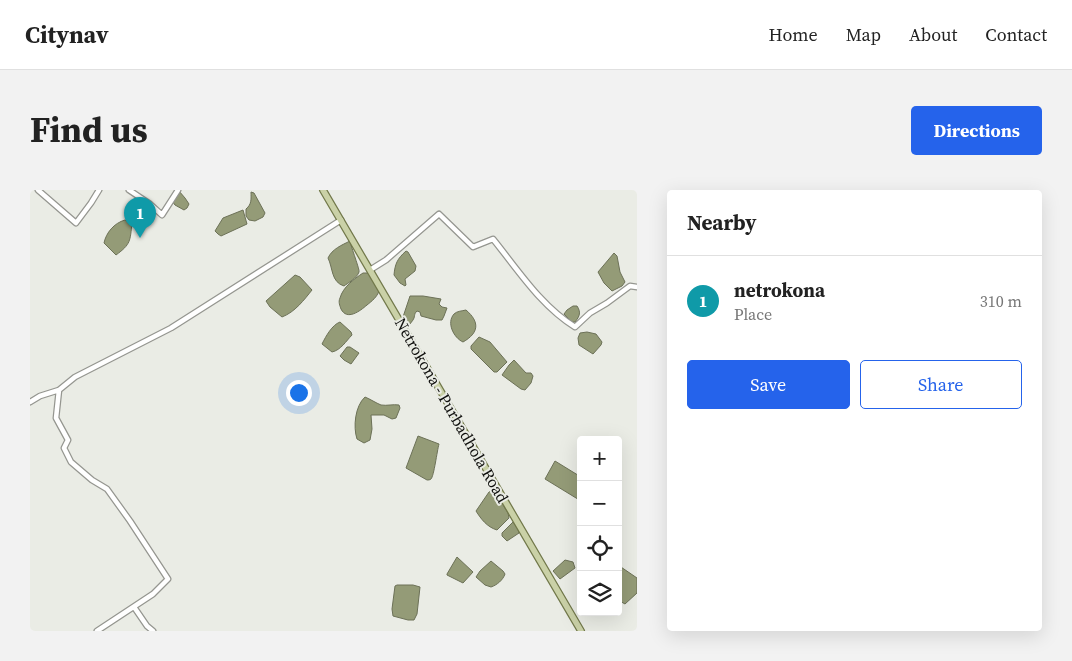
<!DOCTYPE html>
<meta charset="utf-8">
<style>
body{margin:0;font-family:"Source Serif 4",serif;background:#f2f2f2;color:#222}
.controls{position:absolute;right:15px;bottom:15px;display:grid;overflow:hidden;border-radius:5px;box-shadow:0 5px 20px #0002}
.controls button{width:45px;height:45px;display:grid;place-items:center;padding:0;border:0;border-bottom:1px solid #e0e0e0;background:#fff;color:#222;font:25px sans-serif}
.you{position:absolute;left:268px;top:202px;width:18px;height:18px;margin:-12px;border:4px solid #fff;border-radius:50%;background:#1a73e8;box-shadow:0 0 0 8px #1a73e833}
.badge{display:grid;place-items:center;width:32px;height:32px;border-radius:50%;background:#2563eb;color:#fff;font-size:16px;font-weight:700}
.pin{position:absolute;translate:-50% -41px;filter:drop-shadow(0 1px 2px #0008)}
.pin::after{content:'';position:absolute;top:26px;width:18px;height:15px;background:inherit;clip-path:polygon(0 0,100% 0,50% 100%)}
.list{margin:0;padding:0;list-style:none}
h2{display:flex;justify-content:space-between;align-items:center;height:65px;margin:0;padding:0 20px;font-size:21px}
h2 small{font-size:16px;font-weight:400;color:#767676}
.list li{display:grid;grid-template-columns:32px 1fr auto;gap:15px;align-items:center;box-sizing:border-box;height:90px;padding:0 20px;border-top:1px solid #e0e0e0}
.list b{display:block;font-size:19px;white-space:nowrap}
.list p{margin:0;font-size:16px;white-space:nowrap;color:#767676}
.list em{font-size:16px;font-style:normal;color:#767676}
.actions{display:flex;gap:10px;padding:15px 20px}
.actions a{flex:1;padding:11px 0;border:1px solid #2563eb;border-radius:5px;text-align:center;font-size:18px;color:#2563eb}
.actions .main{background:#2563eb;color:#fff}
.icon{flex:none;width:28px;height:28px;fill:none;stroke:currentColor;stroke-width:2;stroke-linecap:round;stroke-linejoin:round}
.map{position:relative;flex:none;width:607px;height:441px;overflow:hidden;border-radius:5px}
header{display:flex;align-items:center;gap:30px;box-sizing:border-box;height:70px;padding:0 25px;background:#fff;border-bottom:1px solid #e0e0e0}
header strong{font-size:24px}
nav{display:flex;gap:28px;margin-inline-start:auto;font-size:18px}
.intro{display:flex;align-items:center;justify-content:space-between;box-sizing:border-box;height:120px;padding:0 30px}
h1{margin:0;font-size:35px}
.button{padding:12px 22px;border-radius:5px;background:#2563eb;color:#fff;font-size:18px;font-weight:700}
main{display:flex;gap:30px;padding:0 30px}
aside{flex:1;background:#fff;border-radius:5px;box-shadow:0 5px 20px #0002}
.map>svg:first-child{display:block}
.water{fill:#949b77;stroke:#6c7157}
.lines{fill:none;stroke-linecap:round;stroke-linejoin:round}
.minor-casing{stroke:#959690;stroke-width:7}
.major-casing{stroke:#72794b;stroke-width:8}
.minor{stroke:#fff;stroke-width:4.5}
.major{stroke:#cad1a7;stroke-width:5.5}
.labels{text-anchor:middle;stroke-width:4;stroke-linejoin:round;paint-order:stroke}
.street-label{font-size:16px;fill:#0f0f0d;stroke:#eaece5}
</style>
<header>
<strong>Citynav</strong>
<nav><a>Home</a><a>Map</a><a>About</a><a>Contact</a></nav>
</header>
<div class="intro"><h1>Find us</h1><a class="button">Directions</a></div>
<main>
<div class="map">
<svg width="607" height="441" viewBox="0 0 607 441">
<rect width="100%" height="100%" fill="#eaece5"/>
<path class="water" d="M149,1L155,8L159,14L157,18L154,20L145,15L142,11Z
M221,2L224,3L235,23L233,27L225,31L219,30L216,26V19C222,14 221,9 221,2Z
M213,20L217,34L191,46L188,44L185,41L193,28Z
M95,30L102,33C100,51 101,54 86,65L74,53C76,43 84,33 95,30Z
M320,51C321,57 330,80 329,82C327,88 318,93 314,96C301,92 303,78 298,68C302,59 312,55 320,51Z
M376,61L378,62L386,76L385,81L375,89L376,95L375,96L370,93L364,85C365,74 367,69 376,61Z
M584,63L587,66L590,82L595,92L592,96L582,101L574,93L568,82Z
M333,83H338L349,101C347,107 342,111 337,115C330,121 317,131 311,119C310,116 308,112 310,108C313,97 324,89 333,83Z
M265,85L270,87L282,100C274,110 265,122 252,127L240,117L236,111Z
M380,106H393L411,109L409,114L412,117L417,118L414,126L412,130H406L391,126L390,122L387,121C384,124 385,125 384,128C383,131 380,133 378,137L373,127Z
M543,116H547C551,122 550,126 545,132H542L534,124L537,120Z
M436,120C450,132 449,143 433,152C424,148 416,133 424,124C427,121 432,121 436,120Z
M310,132L321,142L322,145C316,151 311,160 302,162L292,154C296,146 302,135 310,132Z
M557,142L566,144L572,152L571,155L563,164L549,155L548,148L550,143Z
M449,147L460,152L477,172L467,182H464L441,159V156Z
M317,157H320L329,163L321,174L314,170L310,166Z
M484,170L496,183H501L503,186L501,193L495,200L491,199L472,185L479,175Z
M335,207C340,209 346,213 351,215C357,216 363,214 369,215L370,218L366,228L362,229L354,225H341L342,239L340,250L334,253L327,249C323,237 325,216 335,207Z
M388,246L409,254C407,261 404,286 401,289C400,290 398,290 397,290L376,278Z
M525,271L551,287V311L515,289Z
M463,299L478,323L479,328L467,340C457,337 451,329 446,321L459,302Z
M483,332L488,339L489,343L477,351L472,346V343Z
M427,367L443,382L433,393L417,385V384Z
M535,370L543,372L545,378L530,389L523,381Z
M461,371L473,381L475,384C473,390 467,395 461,397L455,395L446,387L450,381Z
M588,375L607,388V403L595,414L588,410Z
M367,395H383L390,397L387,424L384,430H378L363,426L362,419L365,396Z"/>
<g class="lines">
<defs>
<path id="minor" d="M8,0L46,33L61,13L69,0
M99,0L120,14L132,25L148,0
M340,80L356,70L409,24L443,57L463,49C488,80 511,116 545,137L560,123L577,113L600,96L607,97
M29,200L26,228L38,250L34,258L41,272L62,290L77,299L100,331L138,389L123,404L67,441
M0,212L10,206L29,200L45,187L141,138L311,30
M104,417L117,436L123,441"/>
<path id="major" d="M293,0L551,441"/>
</defs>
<use href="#minor" class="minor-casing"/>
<use href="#major" class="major-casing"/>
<use href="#minor" class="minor"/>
<use href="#major" class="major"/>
</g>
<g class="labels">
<g class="street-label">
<text transform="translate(422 220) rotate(60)" y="6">Netrokona - Purbadhola Road</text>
</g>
</g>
</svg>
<div class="controls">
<button>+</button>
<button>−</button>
<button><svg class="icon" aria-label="locate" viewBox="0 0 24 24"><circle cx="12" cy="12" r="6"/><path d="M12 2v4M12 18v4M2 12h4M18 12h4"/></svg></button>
<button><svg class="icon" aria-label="layers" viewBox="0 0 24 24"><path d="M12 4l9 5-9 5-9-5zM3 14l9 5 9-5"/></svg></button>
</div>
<div class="you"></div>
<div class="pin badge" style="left:110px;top:48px;background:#0f9aa8">1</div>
</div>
<aside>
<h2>Nearby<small></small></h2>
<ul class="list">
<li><span class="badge" style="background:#0f9aa8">1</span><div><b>netrokona</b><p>Place</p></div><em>310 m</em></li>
</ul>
<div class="actions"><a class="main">Save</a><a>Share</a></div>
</aside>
</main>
